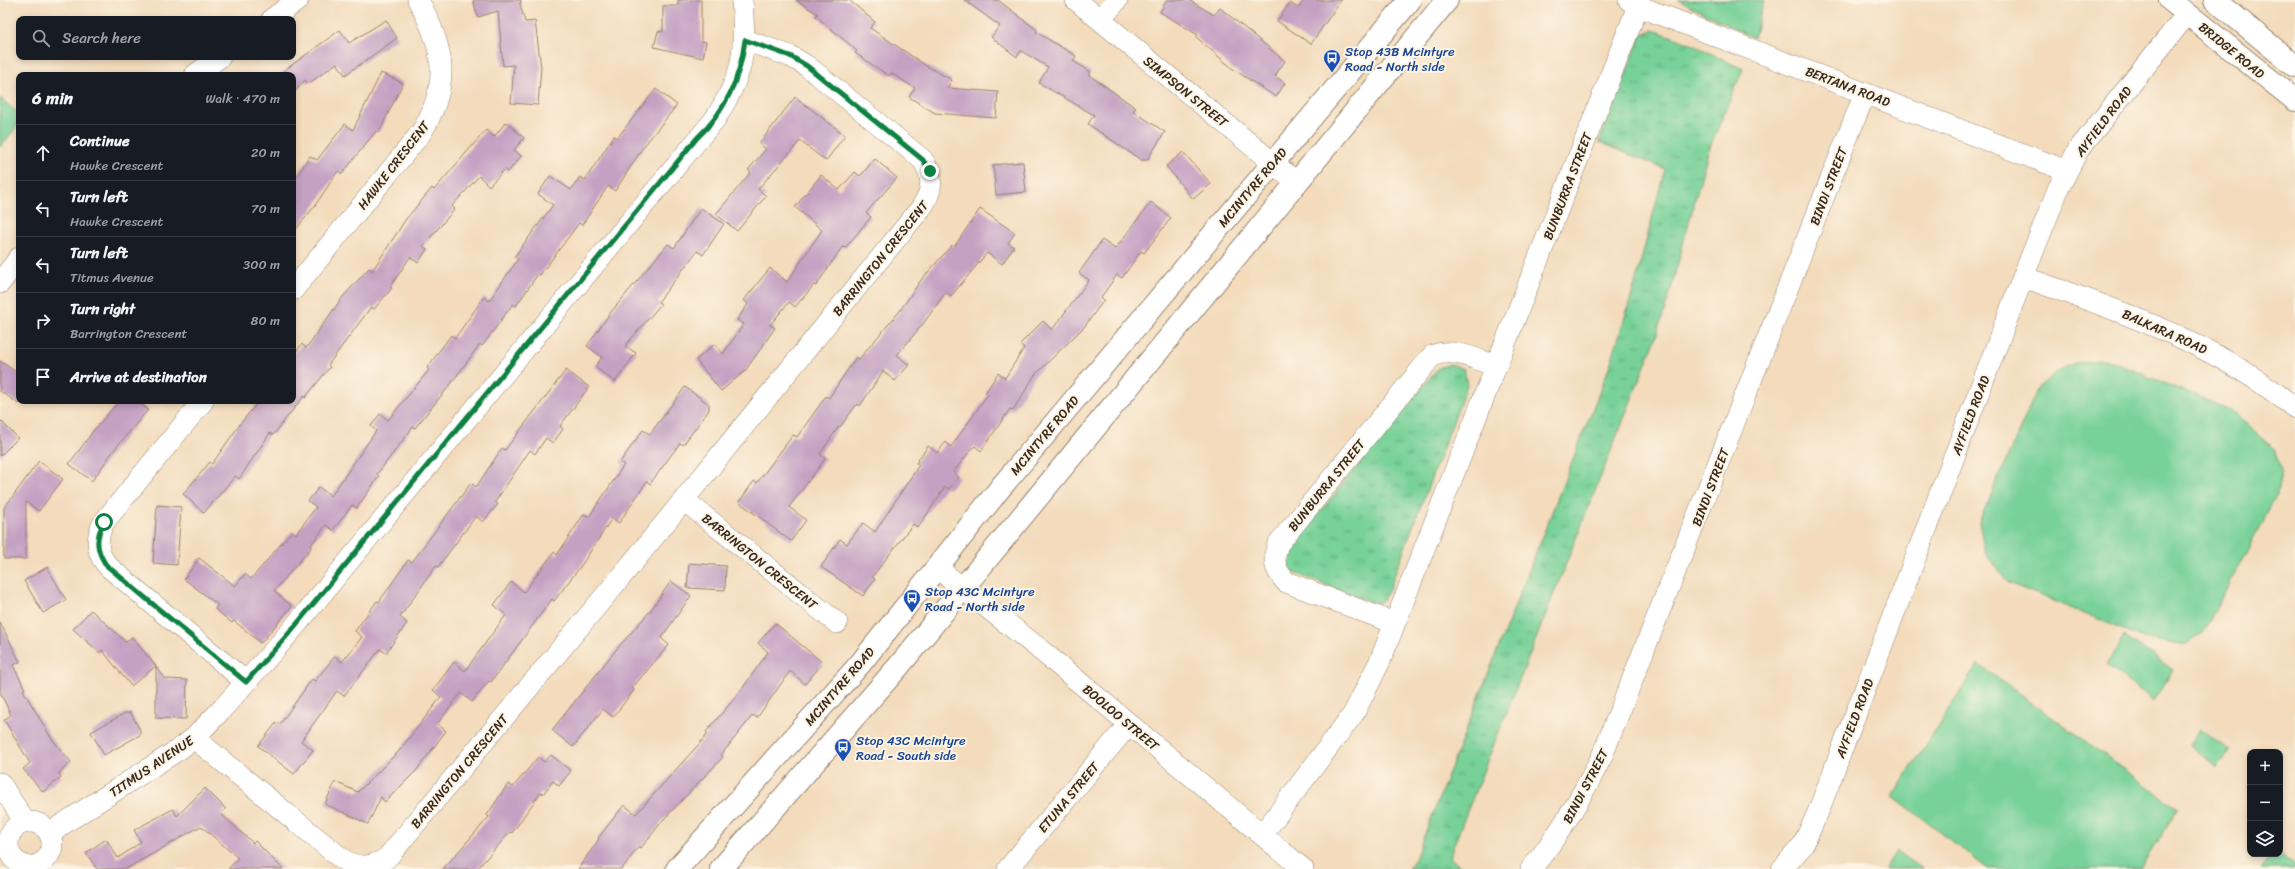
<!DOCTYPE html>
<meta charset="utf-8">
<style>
body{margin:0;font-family:Sriracha,sans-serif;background:#242831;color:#f1f3f6}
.controls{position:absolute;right:12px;bottom:12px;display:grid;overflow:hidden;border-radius:8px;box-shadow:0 2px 6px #0003}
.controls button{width:36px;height:36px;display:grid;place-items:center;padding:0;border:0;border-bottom:1px solid #363941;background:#171b24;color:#f1f3f6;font:20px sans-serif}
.stop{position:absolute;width:12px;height:12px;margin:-9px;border:3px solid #0b8043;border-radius:50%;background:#fff}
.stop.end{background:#0b8043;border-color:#fff;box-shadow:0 1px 4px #0008}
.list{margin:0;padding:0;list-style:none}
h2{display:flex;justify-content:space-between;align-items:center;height:52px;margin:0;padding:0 16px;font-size:17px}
h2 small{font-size:13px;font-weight:400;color:#9ea1a6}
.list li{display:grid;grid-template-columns:26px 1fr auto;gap:12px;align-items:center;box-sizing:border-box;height:56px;padding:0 16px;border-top:1px solid #363941}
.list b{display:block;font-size:15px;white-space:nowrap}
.list p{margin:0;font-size:13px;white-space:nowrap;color:#9ea1a6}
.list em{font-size:13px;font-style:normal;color:#9ea1a6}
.icon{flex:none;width:22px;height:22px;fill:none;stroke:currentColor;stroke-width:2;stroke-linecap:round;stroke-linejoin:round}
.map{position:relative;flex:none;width:2295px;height:869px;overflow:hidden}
.search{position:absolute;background:#171b24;box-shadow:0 2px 6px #0003;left:16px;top:16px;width:280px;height:44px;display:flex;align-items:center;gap:10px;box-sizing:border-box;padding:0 14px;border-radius:8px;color:#9ea1a6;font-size:15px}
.panel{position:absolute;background:#171b24;box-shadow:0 2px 6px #0003;left:16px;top:72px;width:280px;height:332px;border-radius:8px}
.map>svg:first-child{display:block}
.grass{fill:url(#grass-tufts);stroke:#597e5b}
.park{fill:#77d198;stroke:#597e5b}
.building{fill:#c4a0c3}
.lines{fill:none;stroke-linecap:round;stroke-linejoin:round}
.minor-casing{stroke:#97826d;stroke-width:22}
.major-casing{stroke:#97826d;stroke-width:24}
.minor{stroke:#fff;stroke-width:21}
.major{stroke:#fff;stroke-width:22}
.route{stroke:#0b8043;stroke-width:5}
.labels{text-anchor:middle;stroke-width:4;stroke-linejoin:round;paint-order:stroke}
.street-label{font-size:13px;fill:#3b2a1e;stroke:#fcf5e5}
.transit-label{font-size:13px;fill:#164399;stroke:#fcf5e5;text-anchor:start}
</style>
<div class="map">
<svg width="2295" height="869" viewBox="0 0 2295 869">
<defs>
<pattern id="grass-tufts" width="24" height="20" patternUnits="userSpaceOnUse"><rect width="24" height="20" fill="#77d198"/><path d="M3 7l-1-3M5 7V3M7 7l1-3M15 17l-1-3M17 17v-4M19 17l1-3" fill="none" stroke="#63aa7b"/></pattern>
</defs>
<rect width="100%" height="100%" fill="#fcf5e5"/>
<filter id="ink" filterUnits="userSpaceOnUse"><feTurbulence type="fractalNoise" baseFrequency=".025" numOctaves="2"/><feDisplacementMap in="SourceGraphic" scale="8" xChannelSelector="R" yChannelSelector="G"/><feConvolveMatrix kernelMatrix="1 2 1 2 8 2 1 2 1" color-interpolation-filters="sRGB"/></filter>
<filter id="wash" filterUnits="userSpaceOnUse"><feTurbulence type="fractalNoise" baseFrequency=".012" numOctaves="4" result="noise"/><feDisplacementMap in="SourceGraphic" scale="16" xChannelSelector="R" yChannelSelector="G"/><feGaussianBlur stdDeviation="0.9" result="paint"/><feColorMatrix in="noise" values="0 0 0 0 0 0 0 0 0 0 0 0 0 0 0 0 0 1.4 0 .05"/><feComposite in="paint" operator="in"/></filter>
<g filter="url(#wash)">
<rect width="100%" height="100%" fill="#f3dbbc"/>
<path class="grass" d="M1654,30L1694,45L1743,69L1708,152L1668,300L1654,343L1449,857L1464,869H1408L1415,859L1610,365L1633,291L1665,169L1599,142L1641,35Z
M1451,364L1464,369L1467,385L1388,592L1381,602L1373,603L1289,571L1285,565L1288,551L1438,368Z"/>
<path class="park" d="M1678,0H1764L1754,38Z
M0,98L19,114V124L0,147Z
M2105,359L2230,410L2274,448L2281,470L2277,495L2203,633L2186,644L2166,643L2143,638L2007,582L1985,553L1979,522L2038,388L2057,371L2076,363Z
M2125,636L2173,670L2154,701L2106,664Z
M1978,664L2178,808L2140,869H1988L1893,796Z
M2199,729L2230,751L2217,768L2189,745Z
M1896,851L1923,869H1885Z
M2272,854H2280L2295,866V869H2260Z"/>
<g id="blocks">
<path class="building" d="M473,0H521L520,4L525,22L535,21L541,67L538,105L511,103L514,65L503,66L498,11L478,17Z
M678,0H701V41L706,42L703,58L654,47L658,31L663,32V6H678Z
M796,0H849L875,22L870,28L925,65L952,80L947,88L998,92L996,118L935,113L909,97L915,88L891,73L889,76L855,53L857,51L816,16L818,14Z
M964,0H998L1037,30L1036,32L1076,56L1073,61L1091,72L1089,75L1136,108L1133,111L1165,132L1147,160H1141L1088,124L1094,115L1039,83L1048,67L1021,51L1017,57L991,37L1000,26Z
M1167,0H1189L1214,15L1220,8L1285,61L1275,76L1285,83L1276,97L1233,69L1196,37L1198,35L1160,12Z
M1304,0H1341L1311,44L1277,21L1290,3L1298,8Z
M386,20L397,38L345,75L337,63L308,84L305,80L293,94V75H278L340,30L349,43Z
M381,73L403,83L379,132L376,131L342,174L338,171L314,207L293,233V182L310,156L317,160L345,124L353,130Z
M656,89L677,105L644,146L615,191L608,186L582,225L579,223L540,275L538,274L516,306L513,304L482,346L480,344L450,385L415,428L413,427L377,474L379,476L357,508L352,505L333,530L326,525L310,546L311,548L274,591L292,606L261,643L234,621L232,623L215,609L218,605L184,579L199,558L235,586L245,574L251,579L292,531L296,534L316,507L308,501L319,487L331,496L376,431L371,426L380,414L388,420L429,370L427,368L451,335L455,338L484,297L489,301L518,259L514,257L553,205L538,194L550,176L571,190L580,177L585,180L614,136L617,138Z
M795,97L845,135L826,161L800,141L758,189L766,196L737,231L716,214L751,172L748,170L766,149L759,144Z
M506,122L524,138L514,150L521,156L508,172L505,169L489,186L479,176L452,206L455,209L423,246L427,249L418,263L410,257L390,287L392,288L374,309L371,307L328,365L330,367L305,398L304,396L273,435L270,433L239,479L235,476L204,513L183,494L210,462L212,464L240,424L259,401H293V356L302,344L306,348L342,298L369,268L372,271L406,219L432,188L434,190L486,130L494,137Z
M1183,152L1211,184L1193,199L1166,166Z
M875,159L897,178L866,213L871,217L845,248L842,247L816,286L814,285L795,307L789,302L770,325L775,328L745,371L721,391L696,360L715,344L723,354L744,324L737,320L748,304L744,300L770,268L787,282L822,230L795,207L821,175L839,190L855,172L860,176Z
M1023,162L1026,192L996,195L993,165Z
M1151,202L1171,218L1144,253L1141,251L1122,278L1117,275L1101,297L1104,300L1085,326L1035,375L1013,410L1010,409L981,451L975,446L953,472L959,477L949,489L945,487L918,528L913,524L872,577L875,579L863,596L821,567L840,539L847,544L863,523L875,532L919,465L916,463L928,446L937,453L946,442L951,447L988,394L985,393L998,373L1005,378L1024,348L1020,344L1043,321L1052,330L1089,280L1079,273L1102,240L1115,249Z
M701,208L724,224L703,255L697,251L658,302L661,304L625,346L636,353L615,382L595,367L602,357L587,346L611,312L668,244L674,248Z
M980,209L1015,233L1008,243L1014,247L1002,264L987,253L951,296L946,292L923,324L897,355L909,365L895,381L883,371L860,406L857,404L840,427L839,426L820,454L825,459L789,507L806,520L791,541L739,502L754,481L757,483L793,435L797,437L826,396L829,398L856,357L859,359L899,312L921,280L952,245L954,247Z
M0,361L19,374V404L0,391Z
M566,370L589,387L560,426L563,429L553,443L546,438L535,454L530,450L495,502L498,504L483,522L476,516L438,567L436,566L400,617L407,623L386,653L380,649L344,696L337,691L301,741L313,750L294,774L258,746L277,722L280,724L312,679L315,681L335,656L342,662L362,637L355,631L377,601L379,602L408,560L412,562L471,483L476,487L502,448L505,450Z
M685,387L709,404V410L683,445L680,443L650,484L647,481L619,523L612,518L583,563L554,601L552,599L491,682L489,681L472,702L461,693L437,724L446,731L416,771L385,802L381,797L368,824L325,804L335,782L358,792L399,751L441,697L433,690L454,662L465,671L506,615L494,605L511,582L524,592L554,552L557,555L584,514L589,517L624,465L620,462L643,430L650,434Z
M119,401H137L148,410L114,450L92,481L69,464L94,430Z
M0,420L18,438L0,456Z
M39,461L63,479L39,511L26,502V559H4V508Z
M157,505L181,507L177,565L153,563Z
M689,563L726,566L725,590L687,588Z
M47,567L66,600L43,613L24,581Z
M671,581L691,596L661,638L669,645L632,688L634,690L613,717L603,709L573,747L552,730L615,651L651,610Z
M91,610L126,642L132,637L156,666L131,686L102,650L100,653L73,629Z
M0,622L20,662L13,665L25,689L23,690L51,738L71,762L59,773L61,777L43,792L23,769L30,763L4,720L11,715L0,692Z
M775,623L823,663L805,684L790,671L757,718L753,715L721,755L723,757L663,820L641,848L639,846L622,869H578L599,839L598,838L624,805L636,814L708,734L706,732L740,692L768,652L758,643Z
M156,667L166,679L187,680L186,719L156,718Z
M125,713H131L140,730V735L104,755L91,732Z
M551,755L571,771L559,786L553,781L543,794L541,792L512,833L510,832L477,869H443L489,817L487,815L508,784L513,787L538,757L544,762Z
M205,788L226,809L221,814L253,843L255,841L283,869H228L238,858L201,826L126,869H97L86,853L106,839L118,858L141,842L134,830L173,809L177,816Z"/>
</g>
</g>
<g filter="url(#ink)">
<use href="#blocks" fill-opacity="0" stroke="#97826d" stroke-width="1"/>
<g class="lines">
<defs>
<path id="minor" d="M1076,0L1296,182
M1629,0L1638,6L2067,171
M272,19L298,0
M1100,20L1117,0
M195,75L220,57
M2023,277C2118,310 2216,343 2295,408
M0,283L19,258
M293,290L421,133C451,84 445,49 418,0
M203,401L104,522C95,539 96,555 110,568L246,682
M684,500L837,623
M937,568L1037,647L1303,869
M1394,623L1286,582C1275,570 1272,560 1278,544L1432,356C1453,347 1475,359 1496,366
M194,738L342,859C358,869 371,868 387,858L639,555L921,208C933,191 934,178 923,160L807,66L790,56L745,40
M0,783L25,822
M8 844a22 22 0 1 1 44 0a22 22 0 1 1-44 0Z
M49,833L181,748L194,738L223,708L291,631L715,119C744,74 746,53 742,0
M1262,835L1354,713L1380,661L1638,6
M1008,869L1129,724
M1531,869C1560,834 1582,797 1602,756L1865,93
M1782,869L1803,845L1818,812L2023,277L2059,187L2078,150L2187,14"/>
<path id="major" d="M2170,0L2295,100
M2215,0L2295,66
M677,869L860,664L1001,487L1410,0
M721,869L898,667L1447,0"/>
</defs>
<use href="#minor" class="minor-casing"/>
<use href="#major" class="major-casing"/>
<use href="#minor" class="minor"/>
<use href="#major" class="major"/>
</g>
</g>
<g class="lines" filter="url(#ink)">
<path class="route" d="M104,522C95,538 96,550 106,565L246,682L291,631L697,138C726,111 740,79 745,40L790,56L807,66L923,160L930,171"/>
</g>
<defs>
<symbol id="bus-pin" viewBox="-11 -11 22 30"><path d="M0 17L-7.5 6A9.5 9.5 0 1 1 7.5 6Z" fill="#1a4fb4" stroke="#fcf5e5"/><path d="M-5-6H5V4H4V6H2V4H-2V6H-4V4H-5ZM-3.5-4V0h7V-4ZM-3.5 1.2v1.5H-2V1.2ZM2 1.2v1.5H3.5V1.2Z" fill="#fff"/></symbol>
</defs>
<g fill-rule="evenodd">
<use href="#bus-pin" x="1322" y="48" width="20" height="27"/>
<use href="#bus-pin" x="902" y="588" width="20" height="27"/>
<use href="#bus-pin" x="833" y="737" width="20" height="27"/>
</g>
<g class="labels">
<g class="street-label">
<text transform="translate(2232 50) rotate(39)" y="5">BRIDGE ROAD</text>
<text transform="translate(1848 86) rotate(21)" y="5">BERTANA ROAD</text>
<text transform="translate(1186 91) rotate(39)" y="5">SIMPSON STREET</text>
<text transform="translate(2103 121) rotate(-53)" y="5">AYFIELD ROAD</text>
<text transform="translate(393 165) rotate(-52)" y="5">HAWKE CRESCENT</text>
<text transform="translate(1567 186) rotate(-69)" y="5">BUNBURRA STREET</text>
<text transform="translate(1828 186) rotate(-69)" y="5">BINDI STREET</text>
<text transform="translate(1252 187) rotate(-50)" y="5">MCINTYRE ROAD</text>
<text transform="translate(880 258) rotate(-51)" y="5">BARRINGTON CRESCENT</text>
<text transform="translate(2165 331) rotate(24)" y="5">BALKARA ROAD</text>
<text transform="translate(1970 415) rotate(-69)" y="5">AYFIELD ROAD</text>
<text transform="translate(1044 435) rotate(-50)" y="5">MCINTYRE ROAD</text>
<text transform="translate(1326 485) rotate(-51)" y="5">BUNBURRA STREET</text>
<text transform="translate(1710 487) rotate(-69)" y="5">BINDI STREET</text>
<text transform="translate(760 561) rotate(39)" y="5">BARRINGTON CRESCENT</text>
<text transform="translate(839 686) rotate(-49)" y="5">MCINTYRE ROAD</text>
<text transform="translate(1121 717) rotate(40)" y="5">BOOLOO STREET</text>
<text transform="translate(1854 718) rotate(-69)" y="5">AYFIELD ROAD</text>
<text transform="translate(151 766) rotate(-34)" y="5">TITMUS AVENUE</text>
<text transform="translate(459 771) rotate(-50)" y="5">BARRINGTON CRESCENT</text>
<text transform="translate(1585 786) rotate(-62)" y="5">BINDI STREET</text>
<text transform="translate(1068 797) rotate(-50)" y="5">ETUNA STREET</text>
</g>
<g class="transit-label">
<text x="1345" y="56">Stop 43B Mcintyre<tspan x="1345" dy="15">Road - North side</tspan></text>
<text x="925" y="596">Stop 43C Mcintyre<tspan x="925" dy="15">Road - North side</tspan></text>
<text x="856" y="745">Stop 43C Mcintyre<tspan x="856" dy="15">Road - South side</tspan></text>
</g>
</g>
</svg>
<div class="controls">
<button>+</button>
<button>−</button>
<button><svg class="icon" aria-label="layers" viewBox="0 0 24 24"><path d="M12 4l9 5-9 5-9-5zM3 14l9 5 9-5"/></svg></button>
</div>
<div class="stop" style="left:104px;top:522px"></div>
<div class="stop end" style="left:930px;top:171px"></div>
<div class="search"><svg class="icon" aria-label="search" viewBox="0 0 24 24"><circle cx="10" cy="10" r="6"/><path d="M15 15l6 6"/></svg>Search here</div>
<section class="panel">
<h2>6 min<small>Walk · 470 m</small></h2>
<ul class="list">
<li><svg class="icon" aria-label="ahead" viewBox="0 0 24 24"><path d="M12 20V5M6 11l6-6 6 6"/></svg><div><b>Continue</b><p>Hawke Crescent</p></div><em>20 m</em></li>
<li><svg class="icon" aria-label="left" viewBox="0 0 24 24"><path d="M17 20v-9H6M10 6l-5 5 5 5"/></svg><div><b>Turn left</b><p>Hawke Crescent</p></div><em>70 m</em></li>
<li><svg class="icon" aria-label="left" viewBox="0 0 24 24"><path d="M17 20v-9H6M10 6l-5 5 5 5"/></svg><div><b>Turn left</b><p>Titmus Avenue</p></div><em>300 m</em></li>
<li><svg class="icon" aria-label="right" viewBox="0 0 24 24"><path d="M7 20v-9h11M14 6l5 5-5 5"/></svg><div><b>Turn right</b><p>Barrington Crescent</p></div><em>80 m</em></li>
<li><svg class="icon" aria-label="arrive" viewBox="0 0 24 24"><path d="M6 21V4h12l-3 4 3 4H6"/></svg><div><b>Arrive at destination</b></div></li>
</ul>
</section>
</div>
